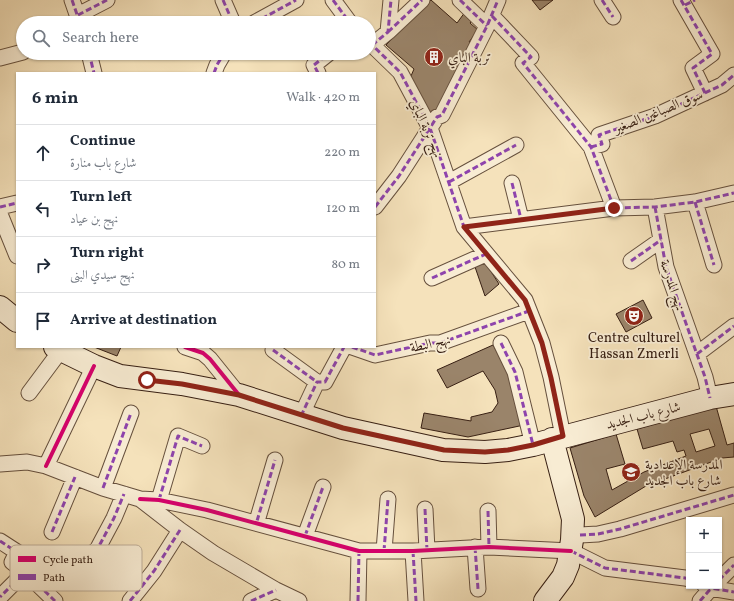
<!DOCTYPE html>
<meta charset="utf-8">
<style>
body{margin:0;font-family:Vollkorn,Amiri,serif;background:#f2f2f3;color:#1f2937}
.controls{position:absolute;right:12px;bottom:12px;display:grid;overflow:hidden;border-radius:0px;box-shadow:0 1px 3px #0004}
.controls button{width:36px;height:36px;display:grid;place-items:center;padding:0;border:0;border-bottom:1px solid #e0e1e3;background:#fff;color:#1f2937;font:20px sans-serif}
.stop{position:absolute;width:12px;height:12px;margin:-9px;border:3px solid #8f2418;border-radius:50%;background:#fff}
.stop.end{background:#8f2418;border-color:#fff;box-shadow:0 1px 4px #0008}
.list{margin:0;padding:0;list-style:none}
h2{display:flex;justify-content:space-between;align-items:center;height:52px;margin:0;padding:0 16px;font-size:17px}
h2 small{font-size:13px;font-weight:400;color:#747a83}
.list li{display:grid;grid-template-columns:26px 1fr auto;gap:12px;align-items:center;box-sizing:border-box;height:56px;padding:0 16px;border-top:1px solid #e0e1e3}
.list b{display:block;font-size:15px;white-space:nowrap}
.list p{margin:0;font-size:13px;white-space:nowrap;color:#747a83}
.list em{font-size:13px;font-style:normal;color:#747a83}
.icon{flex:none;width:22px;height:22px;fill:none;stroke:currentColor;stroke-width:2;stroke-linecap:round;stroke-linejoin:round}
.map{position:relative;flex:none;width:734px;height:601px;overflow:hidden}
.search{position:absolute;background:#fff;box-shadow:0 1px 3px #0004;left:16px;top:16px;width:360px;height:44px;display:flex;align-items:center;gap:10px;box-sizing:border-box;padding:0 14px;border-radius:22px;color:#747a83;font-size:15px}
.panel{position:absolute;background:#fff;box-shadow:0 1px 3px #0004;left:16px;top:72px;width:360px;height:276px;border-radius:0px}
.map>svg:first-child{display:block}
.building{fill:#9a846a;stroke:#371f13;fill-rule:evenodd}
.lines{fill:none;stroke-linecap:round;stroke-linejoin:round}
.street-casing{stroke:#66503d;stroke-width:17}
.secondary-casing{stroke:#371f13;stroke-width:24}
.street{stroke:#f8ecd3;stroke-width:15}
.secondary{stroke:#f8ecd3;stroke-width:22}
.quiet{stroke:#8e44ad;stroke-width:3;stroke-dasharray:6 3;stroke-linecap:butt}
.cycleway-casing{stroke:#f8ecd3;stroke-width:6}
.cycleway{stroke:#d6006c;stroke-width:4}
.route{stroke:#8f2418;stroke-width:5}
.labels{text-anchor:middle;stroke-width:3.5;stroke-linejoin:round;paint-order:stroke}
.poi-label{font-size:14px;fill:#371f13;stroke:#f8ecd3;text-anchor:start}
.street-label{font-size:14px;fill:#371f13;stroke:#f8ecd3}
.key{fill:#f8ecd3;stroke:#beae99;stroke-width:1}
.key-label{font-size:11px;fill:#371f13}
</style>
<div class="map">
<svg width="734" height="601" viewBox="0 0 734 601">
<rect width="100%" height="100%" fill="#f5e2bb"/>
<filter id="stains"><feTurbulence type="fractalNoise" baseFrequency=".005" numOctaves="4"/><feColorMatrix values="0 0 0 0 .2 0 0 0 0 .09 0 0 0 0 .02 0 0 0 .5 -.17"/></filter>
<radialGradient id="worn" r=".72"><stop offset=".6" stop-color="#630" stop-opacity="0"/><stop offset="1" stop-color="#630" stop-opacity=".3"/></radialGradient>
<path class="building" d="M431,0L457,23L468,8L476,16L470,23L478,30L469,42L474,45L430,122L408,83L414,69L386,45Z
M532,0H553L540,10Z
M483,259L499,284L485,296L474,264Z
M643,300L652,318L626,332L616,314Z
M493,345L515,382L524,425L468,437L421,428L424,413L471,421V417L492,412L498,403L495,390L483,371L447,388L437,370Z
M94,347H121L117,356Z
M716,406L727,445L734,443V457L722,458L646,486L595,517L584,496L570,448L616,434L625,464L606,469L612,490L644,472L686,456L684,450L677,452L673,441L643,449L637,429ZM709,429L715,446L696,452L690,434Z"/>
<g class="lines">
<defs>
<path id="street" d="M72,0L80,23
M223,0L233,23
M333,0L350,23
M460,0L487,26
M602,0L613,17
M681,0L712,54L693,68L705,93
M78,15L107,0
M492,16L531,57L523,63L591,147L614,208
M254,23L296,0
M388,32L422,0
M369,42L400,72L430,128L464,227L525,300L542,343L551,377L563,436
M372,45L388,32L391,0
M89,53L94,73
M0,58L23,52
M214,73L217,65L224,53
M318,73L314,65L329,53
M591,147L602,144L599,135L655,116L722,85L734,75
M449,182L516,145
M512,183L521,219
M695,202L714,265
M0,207L17,203
M375,207L399,176L437,117L442,115L487,26L498,0
M655,207L666,267L705,377L710,398
M0,214L17,256
M464,227L614,208L655,207L695,202L734,193
M631,261L661,240
M432,278L486,254
M501,343L515,372L533,445
M185,347L203,353L210,359L239,395
M352,347L375,355L430,343H440L529,311
M273,350L317,382
M697,354L734,326
M29,393L61,350
M301,416L317,382H325L344,347
M0,464L27,462L46,466L103,488L140,499L180,530L213,553L276,590L299,601
M46,466L94,366
M103,488L131,413
M140,499L159,500L207,510L359,551H413L489,547L571,551L605,568L685,578L689,579
M159,500L178,436L202,446
M425,509L427,550
M488,511L489,547
M257,521L275,460
M52,532L75,477
M580,535L598,534L620,529L734,495
M305,536L323,487
M0,541L17,552L12,562L25,572L0,597
M475,547L478,589
M384,551L388,499
M413,551L416,601
M82,565L98,548L114,518L124,494
M25,572L55,601
M719,580L734,565
M705,586L710,588L734,592
M130,601L154,571L180,530
M251,601L276,590
M358,601L359,551
M700,601L713,586"/>
<path id="secondary" d="M0,307L17,321
M55,347L94,366L120,376L182,384L239,395L343,428L443,450L485,452L508,450L533,445L710,398L734,394
M545,601L563,577L568,565L572,540L573,519L552,439"/>
</defs>
<use href="#street" class="street-casing"/>
<use href="#secondary" class="secondary-casing"/>
<use href="#street" class="street"/>
<use href="#secondary" class="secondary"/>
<path class="quiet" d="M72,0L80,23
M223,0L233,23
M333,0L350,23
M460,0L487,26
M602,0L613,17
M681,0L712,54L693,68L705,93
M685,5L695,0
M78,15L107,0
M492,16L531,57L523,63L591,147L614,208
M254,23L296,0
M388,32L422,0
M369,42L400,72L430,128L464,227L525,300L542,343L551,377L563,436
M372,45L388,32L391,0
M89,53L94,73
M214,73L217,65L224,53
M318,73L314,65L329,53
M591,147L602,144L599,135L655,116L722,85L734,75
M449,182L516,145
M512,183L521,219
M695,202L714,265
M0,207L17,203
M375,207L399,176L437,117L442,115L487,26L498,0
M655,207L666,267L705,377L710,398
M464,227L614,208L655,207L695,202L734,193
M631,261L661,240
M432,278L486,254
M501,343L515,372L533,445
M352,347L375,355L430,343H440L529,311
M273,350L317,382
M697,354L734,326
M301,416L317,382H325L344,347
M103,488L131,413
M159,500L178,436L202,446
M425,509L427,550
M488,511L489,547
M257,521L275,460
M52,532L75,477
M580,535L598,534L620,529L734,495
M305,536L323,487
M0,541L17,552L12,562L25,572L0,597
M475,547L478,589
M384,551L388,499
M413,551L416,601
M571,551L605,568L685,578L689,579
M82,565L98,548L114,518L124,494
M25,572L55,601
M719,580L734,565
M705,586L710,588L734,592
M130,601L154,571L180,530
M251,601L276,590
M358,601L359,551
M700,601L713,586"/>
<defs>
<path id="cycleway" d="M185,347L203,353L210,359L239,395
M46,466L94,366
M140,499L159,500L207,510L359,551H413L489,547L571,551"/>
</defs>
<use href="#cycleway" class="cycleway-casing"/>
<use href="#cycleway" class="cycleway"/>
</g>
<g class="lines">
<path class="route" d="M147,380L182,384L239,395L343,428L444,450L485,452L508,450L533,445L563,436L551,378L542,343L525,300L464,227L614,208"/>
</g>
<defs>
<symbol id="building-disc" viewBox="-11 -11 22 22"><circle r="9.5" fill="#8f2418" stroke="#f8ecd3"/><path d="M-4-6H4V6H1V3H-1V6H-4ZM-2.5-4.3h1.7v1.8h-1.7ZM.8-4.3h1.7v1.8H.8ZM-2.5-1h1.7V.8h-1.7ZM.8-1h1.7V.8H.8Z" fill="#fff"/></symbol>
<symbol id="theatre-disc" viewBox="-11 -11 22 22"><circle r="9.5" fill="#8f2418" stroke="#f8ecd3"/><path d="M-5-5.5Q0-4 5-5.5V0Q5 5 0 6Q-5 5-5 0ZM-3.3-2.5H-1v1.5H-3.3ZM1-2.5H3.3v1.5H1ZM-2.8 1Q0 5.5 2.8 1Z" fill="#fff"/></symbol>
<symbol id="school-disc" viewBox="-11 -11 22 22"><circle r="9.5" fill="#8f2418" stroke="#f8ecd3"/><path d="M0-5L7-2L0 1L-7-2ZM-4 1L0 2.5L4 1V4Q0 6-4 4Z" fill="#fff"/></symbol>
</defs>
<g fill-rule="evenodd">
<use href="#building-disc" x="423" y="46" width="22" height="22"/>
<use href="#theatre-disc" x="623" y="305" width="22" height="22"/>
<use href="#school-disc" x="620" y="461" width="22" height="22"/>
</g>
<g class="labels">
<g class="poi-label">
<text x="448" y="62">تربة الباي</text>
<text x="634" y="342" text-anchor="middle">Centre culturel<tspan x="634" dy="16">Hassan Zmerli</tspan></text>
<text x="645" y="469">المدرسة الإعدادية<tspan x="645" dy="16">شارع باب الجديد</tspan></text>
</g>
<g class="street-label">
<text transform="translate(658 111) rotate(-22)" y="5">سوق الصباغين الصغير</text>
<text transform="translate(427 128) rotate(66)" y="5">نهج تربة الباي</text>
<text transform="translate(673 285) rotate(72)" y="5">نهج المدرسة</text>
<text transform="translate(430 343) rotate(-12)" y="5">نهج البطة</text>
<text transform="translate(643 415) rotate(-14)" y="5">شارع باب الجديد</text>
</g>
</g>
<rect x="10" y="545" width="132" height="46" rx="6" class="key"/>
<rect x="18" y="556" width="18" height="6" fill="#d6006c"/>
<rect x="18" y="574" width="18" height="6" fill="#8e44ad"/>
<g class="key-label">
<text x="43" y="563">Cycle path</text>
<text x="43" y="581">Path</text>
</g>
<rect width="100%" height="100%" filter="url(#stains)"/>
<rect width="100%" height="100%" fill="url(#worn)"/>
</svg>
<div class="controls">
<button>+</button>
<button>−</button>
</div>
<div class="stop" style="left:147px;top:380px"></div>
<div class="stop end" style="left:614px;top:208px"></div>
<div class="search"><svg class="icon" aria-label="search" viewBox="0 0 24 24"><circle cx="10" cy="10" r="6"/><path d="M15 15l6 6"/></svg>Search here</div>
<section class="panel">
<h2>6 min<small>Walk · 420 m</small></h2>
<ul class="list">
<li><svg class="icon" aria-label="ahead" viewBox="0 0 24 24"><path d="M12 20V5M6 11l6-6 6 6"/></svg><div><b>Continue</b><p>شارع باب منارة</p></div><em>220 m</em></li>
<li><svg class="icon" aria-label="left" viewBox="0 0 24 24"><path d="M17 20v-9H6M10 6l-5 5 5 5"/></svg><div><b>Turn left</b><p>نهج بن عياد</p></div><em>120 m</em></li>
<li><svg class="icon" aria-label="right" viewBox="0 0 24 24"><path d="M7 20v-9h11M14 6l5 5-5 5"/></svg><div><b>Turn right</b><p>نهج سيدي البنى</p></div><em>80 m</em></li>
<li><svg class="icon" aria-label="arrive" viewBox="0 0 24 24"><path d="M6 21V4h12l-3 4 3 4H6"/></svg><div><b>Arrive at destination</b></div></li>
</ul>
</section>
</div>
